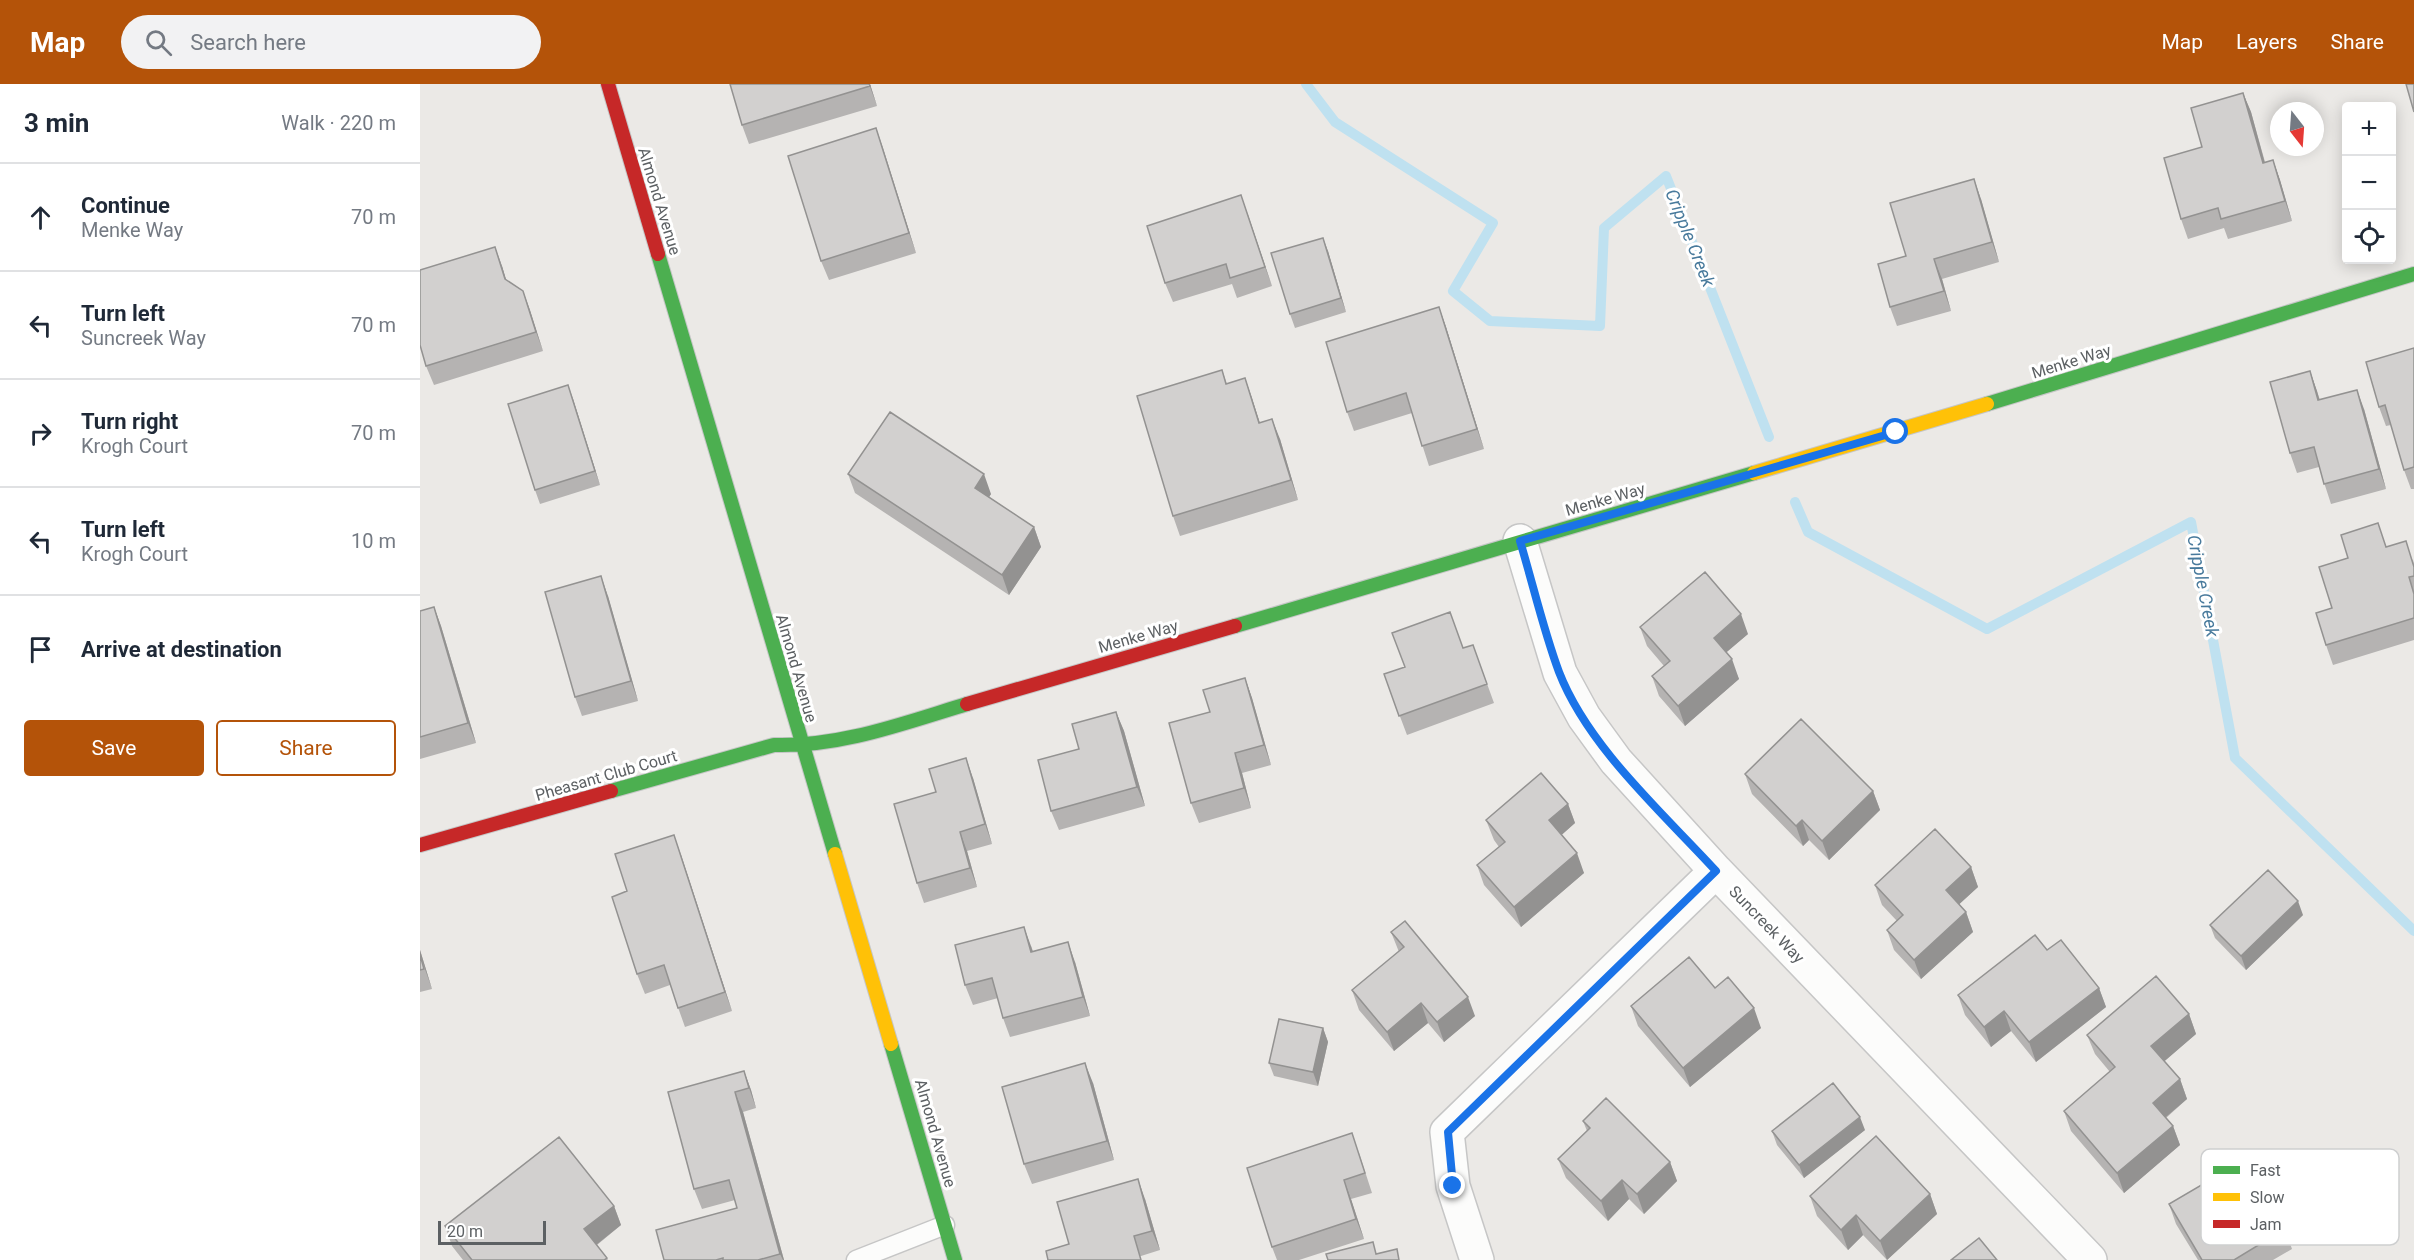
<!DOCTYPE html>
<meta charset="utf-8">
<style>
body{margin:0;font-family:Roboto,sans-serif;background:#f2f2f3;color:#1f2937}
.controls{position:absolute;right:18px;top:18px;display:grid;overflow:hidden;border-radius:6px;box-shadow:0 3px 15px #0003}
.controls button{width:54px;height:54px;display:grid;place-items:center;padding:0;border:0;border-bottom:2px solid #e0e1e3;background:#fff;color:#1f2937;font:30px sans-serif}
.compass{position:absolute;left:1850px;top:18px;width:54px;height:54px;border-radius:50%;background:#fff;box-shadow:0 3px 15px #0003;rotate:163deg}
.scale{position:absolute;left:18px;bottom:15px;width:108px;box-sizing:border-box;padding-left:6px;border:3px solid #5c6063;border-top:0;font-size:16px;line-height:21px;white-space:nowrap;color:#5c6063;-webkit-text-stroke:4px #fff;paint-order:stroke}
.stop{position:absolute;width:18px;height:18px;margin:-14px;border:4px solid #1a73e8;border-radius:50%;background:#fff}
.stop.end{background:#1a73e8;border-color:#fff;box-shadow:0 2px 6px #0008}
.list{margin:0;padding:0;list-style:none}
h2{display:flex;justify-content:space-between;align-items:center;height:78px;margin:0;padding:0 24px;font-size:26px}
h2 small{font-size:20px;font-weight:400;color:#747a83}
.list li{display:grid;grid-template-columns:39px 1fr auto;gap:18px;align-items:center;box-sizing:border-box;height:108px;padding:0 24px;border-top:2px solid #e0e1e3}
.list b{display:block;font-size:22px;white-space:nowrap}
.list p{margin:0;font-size:20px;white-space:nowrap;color:#747a83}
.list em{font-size:20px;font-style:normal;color:#747a83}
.actions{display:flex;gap:12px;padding:18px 24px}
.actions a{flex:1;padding:14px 0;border:2px solid #b45309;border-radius:6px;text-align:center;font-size:21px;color:#b45309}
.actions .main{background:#b45309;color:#fff}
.icon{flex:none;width:33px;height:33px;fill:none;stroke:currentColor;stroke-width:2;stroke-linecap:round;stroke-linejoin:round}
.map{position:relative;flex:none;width:1994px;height:1176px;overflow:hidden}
header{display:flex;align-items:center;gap:36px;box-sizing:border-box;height:84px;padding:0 30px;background:#b45309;color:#fff}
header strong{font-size:28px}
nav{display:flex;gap:33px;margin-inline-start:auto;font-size:21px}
.search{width:420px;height:54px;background:#f2f2f3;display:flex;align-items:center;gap:15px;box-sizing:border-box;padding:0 21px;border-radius:33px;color:#747a83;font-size:22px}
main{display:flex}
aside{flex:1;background:#fff}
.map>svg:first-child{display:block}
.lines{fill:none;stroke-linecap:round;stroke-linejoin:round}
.stream{stroke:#bfe1f0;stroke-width:10}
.lane-casing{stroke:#c6c6c6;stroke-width:21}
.street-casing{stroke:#c6c6c6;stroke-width:36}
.fast-casing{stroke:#c5c6c6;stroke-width:16}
.slow-casing{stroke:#c5c6c6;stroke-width:16}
.jam-casing{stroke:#c5c6c6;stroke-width:16}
.lane{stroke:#fcfcfb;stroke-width:18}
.street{stroke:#fcfcfb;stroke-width:33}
.fast{stroke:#4caf50;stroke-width:14}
.slow{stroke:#ffc107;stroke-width:14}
.jam{stroke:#c62828;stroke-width:14}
.wall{fill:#b5b3b2}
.shaded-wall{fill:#939291}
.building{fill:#d2d0cf;stroke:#939291;stroke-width:1.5}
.route{stroke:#1a73e8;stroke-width:8}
.labels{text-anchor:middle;stroke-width:6;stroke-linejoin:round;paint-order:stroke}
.street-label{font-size:16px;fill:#5c6063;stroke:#fff}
.water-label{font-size:18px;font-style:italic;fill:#487a9c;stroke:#fff}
.key{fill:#fff;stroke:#cecfd0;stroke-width:1.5}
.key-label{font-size:16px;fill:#5c6063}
</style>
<header>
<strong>Map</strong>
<div class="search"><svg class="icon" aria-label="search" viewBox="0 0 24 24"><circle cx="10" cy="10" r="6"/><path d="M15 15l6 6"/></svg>Search here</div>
<nav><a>Map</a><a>Layers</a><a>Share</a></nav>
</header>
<main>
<aside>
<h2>3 min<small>Walk · 220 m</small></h2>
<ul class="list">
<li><svg class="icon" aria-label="ahead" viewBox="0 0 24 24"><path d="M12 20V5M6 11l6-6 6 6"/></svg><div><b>Continue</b><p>Menke Way</p></div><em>70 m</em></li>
<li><svg class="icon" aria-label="left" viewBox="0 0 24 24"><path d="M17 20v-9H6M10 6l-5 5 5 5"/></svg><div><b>Turn left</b><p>Suncreek Way</p></div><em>70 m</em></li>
<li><svg class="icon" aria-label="right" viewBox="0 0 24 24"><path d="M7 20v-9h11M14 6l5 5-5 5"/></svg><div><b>Turn right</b><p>Krogh Court</p></div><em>70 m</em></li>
<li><svg class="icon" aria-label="left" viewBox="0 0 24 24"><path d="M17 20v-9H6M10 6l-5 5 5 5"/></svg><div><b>Turn left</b><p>Krogh Court</p></div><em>10 m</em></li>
<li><svg class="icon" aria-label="arrive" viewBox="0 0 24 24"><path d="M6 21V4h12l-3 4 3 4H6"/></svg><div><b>Arrive at destination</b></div></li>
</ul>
<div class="actions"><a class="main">Save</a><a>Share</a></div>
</aside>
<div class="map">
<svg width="1994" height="1176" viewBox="0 0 1994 1176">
<rect width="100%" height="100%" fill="#ebe9e6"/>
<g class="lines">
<path class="stream" d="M886,0L915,38L1073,139L1033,207L1070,237L1180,242L1184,144L1246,92L1349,353
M1375,418L1388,448L1567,545L1771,438L1815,674L1994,847"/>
<defs>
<path id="lane" d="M436,1176L525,1141"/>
<path id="street" d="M1100,457L1140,589L1164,633L1196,677L1296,787L1670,1176
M1057,1176L1033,1102L1027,1048L1296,787"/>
<path id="fast" d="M238,170L415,770
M1567,320L1994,190
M815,542L1334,389
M191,707L354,661C421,663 484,639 547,620
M471,960L535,1176"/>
<path id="slow" d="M1334,389L1567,320
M415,770L471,960"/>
<path id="jam" d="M188,0L238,170
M547,620L815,542
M0,761L191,707"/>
</defs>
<use href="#lane" class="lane-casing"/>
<use href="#street" class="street-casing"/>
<use href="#fast" class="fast-casing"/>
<use href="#slow" class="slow-casing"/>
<use href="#jam" class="jam-casing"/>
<use href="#lane" class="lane"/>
<use href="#street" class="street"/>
<use href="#fast" class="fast"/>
<use href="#slow" class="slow"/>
<use href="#jam" class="jam"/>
</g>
<path class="wall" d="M450,0L457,22L329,60L322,41Z
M1823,9L1831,28L1845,78L1853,76L1860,96L1872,137L1808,155L1804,144L1768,155L1761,135L1782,63Z
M456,44L496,169L409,196L401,177Z
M1561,115L1579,178L1522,195L1531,227L1477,242L1470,223L1486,172Z
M828,131L852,202L817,214L812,200L753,218L745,199Z
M908,167L926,228L875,244L870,230Z
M82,182L86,196L103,207L123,267L14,301L6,282Z
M1019,223L1026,243L1064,365L1009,382L992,329L934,347L927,328Z
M1994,264V405H1991L1984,386L1971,341L1966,342L1959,323Z
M802,286L807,300L825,294L840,339L860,355L878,416L760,452L753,432Z
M1890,287L1900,316L1944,325L1966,405L1911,420L1899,383L1877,389L1870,369Z
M153,315L180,401L120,420L115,406Z
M428,390L571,410L569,413L614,443L621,463L589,511L435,409Z
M1967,462L1993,476L1994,480V556L1913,581L1906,561L1912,524Z
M188,512L218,617L162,632L155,613Z
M14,523L21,542L56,659L0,675V527Z
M1220,543L1328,550L1306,568L1319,595L1265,642L1239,612L1232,592L1244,582L1227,562Z
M1053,561L1074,619L987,651L964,590Z
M825,594L832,614L851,681L822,689L831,724L779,739L771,719L790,628Z
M696,628L704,647L725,722L639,746L631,727L659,665Z
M1325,690L1453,707L1460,726L1409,776L1389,756L1383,762L1332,710Z
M553,694L572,760L547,767L557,803L504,819L497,799L516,708Z
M1148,720L1155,739L1141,751L1164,789L1101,843L1064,801L1057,781L1079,763L1074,756L1066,736Z
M261,771L312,927L265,943L250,901L225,910L217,890Z
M1551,783L1558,803L1539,820L1546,828L1553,848L1501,895L1474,866L1467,846L1477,837L1462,821L1455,801Z
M1883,831L1826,886L1795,854L1790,841Z
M971,848L1055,932L1024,958L1008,939L974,967L939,926L932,906L979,868Z
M611,862L613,867L655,878L670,932L590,953L583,934L578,914L553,921L545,901Z
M0,866L12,905L0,908Z
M1627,866L1679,904L1686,923L1616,978L1591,947L1571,963L1545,931L1538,911Z
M1295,904L1341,944L1270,1003L1218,942L1211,922Z
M1769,930L1776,950L1744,977L1760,995L1767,1015L1746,1034L1753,1042L1760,1061L1704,1109L1651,1047L1644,1027L1690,988L1675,970L1667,951Z
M903,944L908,958L898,1002L854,992L849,979Z
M324,987L331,1006L336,1024L323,1028L364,1176H244L317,1124L315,1116L282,1125L274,1105Z
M673,999L694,1076L612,1100L604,1080Z
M1163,1037L1250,1078L1257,1097L1224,1130L1209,1115L1188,1137L1146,1094L1138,1075L1167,1047Z
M1445,1046L1384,1094L1357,1061L1352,1047Z
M939,1069L952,1109L931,1115L944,1155L879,1176H857L852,1163Z
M1510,1110L1517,1130L1467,1176L1443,1151L1428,1166L1397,1132L1390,1112Z
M725,1115L740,1166L721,1172L649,1160Z
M1749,1120L1865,1145L1872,1165L1853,1176H1778L1756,1140Z
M194,1122L201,1141L177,1161L188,1176H43L32,1162L25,1142Z"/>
<path class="shaded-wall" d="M449,0H450L457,22Z
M1823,9L1831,28L1850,98L1843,79Z
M456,44L463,64L496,169L489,149Z
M1853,76L1860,96L1872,137L1865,117Z
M1554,95L1561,115L1579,178L1572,158Z
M821,111L828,131L852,202L845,183Z
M903,154L908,167L926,228L921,214Z
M75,163L82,182L92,215L85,195Z
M1514,175L1522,195L1531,227L1524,207Z
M103,207L110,226L123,267L116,248Z
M1019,223L1026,243L1064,365L1057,345Z
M1890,287L1897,307L1905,336L1898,316Z
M825,294L832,314L846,359L839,339Z
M148,301L153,315L180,401L175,387Z
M1937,306L1944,325L1966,405L1959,385Z
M852,335L860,355L878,416L871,396Z
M564,390L571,410L562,424L555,404Z
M614,443L621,463L589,511L582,491Z
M181,492L188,512L218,617L211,597Z
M14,523L21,542L56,659L48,639Z
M1321,530L1328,550L1301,573L1294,554Z
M1312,575L1319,595L1265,642L1258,622Z
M825,594L832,614L851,681L844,661Z
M696,628L704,647L725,722L717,703Z
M815,669L822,689L831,724L824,704Z
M546,674L553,694L572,760L565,740Z
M1453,707L1460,726L1409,776L1402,757Z
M1148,720L1155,739L1136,756L1129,736Z
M1382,736L1389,756L1383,762L1376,742Z
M540,748L547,767L557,803L550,784Z
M254,751L261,771L312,927L305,908Z
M1157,769L1164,789L1101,843L1094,823Z
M1551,783L1558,803L1533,826L1526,806Z
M1878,817L1883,831L1826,886L1821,872Z
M1546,828L1553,848L1501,895L1494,876Z
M604,843L611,862L618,887L611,868Z
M648,858L655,878L670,932L663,913Z
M0,866L12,905L0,871Z
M1679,904L1686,923L1616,978L1609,958Z
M1048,913L1055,932L1024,958L1017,938Z
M1001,919L1008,939L974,967L967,948Z
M1334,924L1341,944L1270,1003L1263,984Z
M1584,927L1591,947L1571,963L1564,943Z
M1769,930L1776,950L1739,982L1731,962Z
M903,944L908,958L898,1002L893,988Z
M665,979L673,999L694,1076L687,1057Z
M324,987L331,1006L336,1024L329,1004Z
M1760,995L1767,1015L1740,1038L1733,1019Z
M315,1008L323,1028L364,1176H363L360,1170Z
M1440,1033L1445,1046L1384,1094L1379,1081Z
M1753,1042L1760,1061L1704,1109L1697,1089Z
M1250,1078L1257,1097L1224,1130L1217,1110Z
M718,1095L725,1115L740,1166L732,1147Z
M924,1096L931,1115L944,1155L936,1135Z
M1202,1096L1209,1115L1188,1137L1181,1117Z
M1510,1110L1517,1130L1467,1176L1460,1157Z
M194,1122L201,1141L171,1165L164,1145Z
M1436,1131L1443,1151L1428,1166L1421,1146Z"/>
<path class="building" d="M310,0H449L450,2L322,41Z
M1986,0H1994V28Z
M1823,9L1843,79L1853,76L1865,117L1801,135L1798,124L1761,135L1744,74L1782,63L1771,24Z
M456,44L489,149L401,177L368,72Z
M1554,95L1572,158L1514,175L1524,207L1470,223L1458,180L1486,172L1470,119Z
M821,111L845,183L810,194L806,180L745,199L727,142Z
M903,154L921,214L870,230L851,169Z
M75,163L85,195L103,207L116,248L6,282L0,261V186Z
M1019,223L1057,345L1002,362L986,309L927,328L906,258Z
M1994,264V383L1984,386L1965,321L1959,323L1946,278Z
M802,286L806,300L825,294L839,339L852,335L871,396L753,432L717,312Z
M1890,287L1898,316L1937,306L1959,385L1904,400L1894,363L1870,369L1850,298Z
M148,301L175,387L115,406L88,320Z
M470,328L564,390L555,404L614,443L582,491L428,390Z
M1958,439L1966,463L1986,457L1994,483V492L1989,493L1994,510V534L1906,561L1896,529L1912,524L1899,483L1928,474L1921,451Z
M1285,488L1321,530L1294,554L1312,575L1258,622L1232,592L1250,577L1220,543Z
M181,492L211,597L155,613L125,508Z
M14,523L48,639L0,653V527Z
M1030,528L1043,564L1053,561L1067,600L979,632L964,590L985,583L972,549Z
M825,594L844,661L815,669L824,704L771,719L749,639L790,628L783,606Z
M696,628L717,703L631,727L618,676L659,665L652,640Z
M1381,635L1453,707L1402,757L1382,736L1376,742L1325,690Z
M546,674L565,740L540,748L550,784L497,799L474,720L516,708L509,685Z
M1121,689L1148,720L1129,736L1157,769L1094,823L1057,781L1085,758L1066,736Z
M1515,745L1551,783L1526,806L1546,828L1494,876L1467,846L1483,831L1455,801Z
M254,751L305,908L258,924L244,881L217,890L192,813L207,807L195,770Z
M1848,786L1878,817L1821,872L1790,841Z
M985,837L1048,913L1017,938L1001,919L967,948L932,906L984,863L971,848Z
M604,843L611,868L648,858L663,913L583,934L572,894L545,901L535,861Z
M1615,851L1627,866L1641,856L1679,904L1609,958L1584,927L1564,943L1538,911Z
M0,871L4,885L0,886Z
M1269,873L1295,904L1308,893L1334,924L1263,984L1211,922Z
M1736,892L1769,930L1731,962L1760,995L1733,1019L1753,1042L1697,1089L1644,1027L1695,983L1667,951Z
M859,935L903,944L893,988L849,979Z
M665,979L687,1057L604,1080L582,1003Z
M324,987L329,1004L315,1008L360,1170L338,1176H303V1174L296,1176H244L236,1146L317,1124L309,1096L274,1105L248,1008Z
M1413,999L1440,1033L1379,1081L1352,1047Z
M1186,1014L1250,1078L1217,1110L1202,1096L1181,1117L1138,1075L1170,1044L1163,1037Z
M932,1049L945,1089L924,1096L936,1135L852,1163L827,1084Z
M1456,1052L1510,1110L1460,1157L1436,1131L1421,1146L1390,1112Z
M139,1053L194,1122L164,1145L187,1174L184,1176H52L25,1142Z
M1824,1076L1865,1145L1814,1176H1782L1749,1120Z
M718,1095L732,1147L714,1152L721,1176H628L626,1167L649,1160L637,1118Z
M1559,1154L1577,1176H1531Z
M953,1158L956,1170L977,1165L979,1176H908L906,1170Z"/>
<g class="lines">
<path class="route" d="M1033,1102L1028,1048L1296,787C1243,729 1168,663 1139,588C1123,545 1113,500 1100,457L1476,348"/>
</g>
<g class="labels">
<g class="street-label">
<text transform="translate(240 117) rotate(73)" y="6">Almond Avenue</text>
<text transform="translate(1651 277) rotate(-17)" y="6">Menke Way</text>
<text transform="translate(1185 415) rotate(-16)" y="6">Menke Way</text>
<text transform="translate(718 552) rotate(-16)" y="6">Menke Way</text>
<text transform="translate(377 584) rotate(74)" y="6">Almond Avenue</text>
<text transform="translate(186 691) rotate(-16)" y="6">Pheasant Club Court</text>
<text transform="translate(1347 840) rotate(46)" y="6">Suncreek Way</text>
<text transform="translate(516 1049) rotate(74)" y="6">Almond Avenue</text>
</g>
<g class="water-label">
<text transform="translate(1270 154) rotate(68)" y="6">Cripple Creek</text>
<text transform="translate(1783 502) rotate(79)" y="6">Cripple Creek</text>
</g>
</g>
<rect x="1781" y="1065" width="198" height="96" rx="9" class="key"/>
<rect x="1793" y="1082" width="27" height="8" fill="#4caf50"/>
<rect x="1793" y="1109" width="27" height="8" fill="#ffc107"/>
<rect x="1793" y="1136" width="27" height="8" fill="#c62828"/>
<g class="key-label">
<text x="1830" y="1092">Fast</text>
<text x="1830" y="1119">Slow</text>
<text x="1830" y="1146">Jam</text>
</g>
</svg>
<div class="controls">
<button>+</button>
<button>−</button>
<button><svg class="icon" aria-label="locate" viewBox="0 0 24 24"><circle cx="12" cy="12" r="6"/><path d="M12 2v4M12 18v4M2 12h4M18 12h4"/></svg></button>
</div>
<svg class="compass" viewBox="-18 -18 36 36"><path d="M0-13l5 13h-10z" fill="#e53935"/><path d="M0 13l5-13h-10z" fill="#747a83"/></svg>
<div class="scale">20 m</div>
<div class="stop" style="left:1476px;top:348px"></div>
<div class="stop end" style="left:1033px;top:1102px"></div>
</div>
</main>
